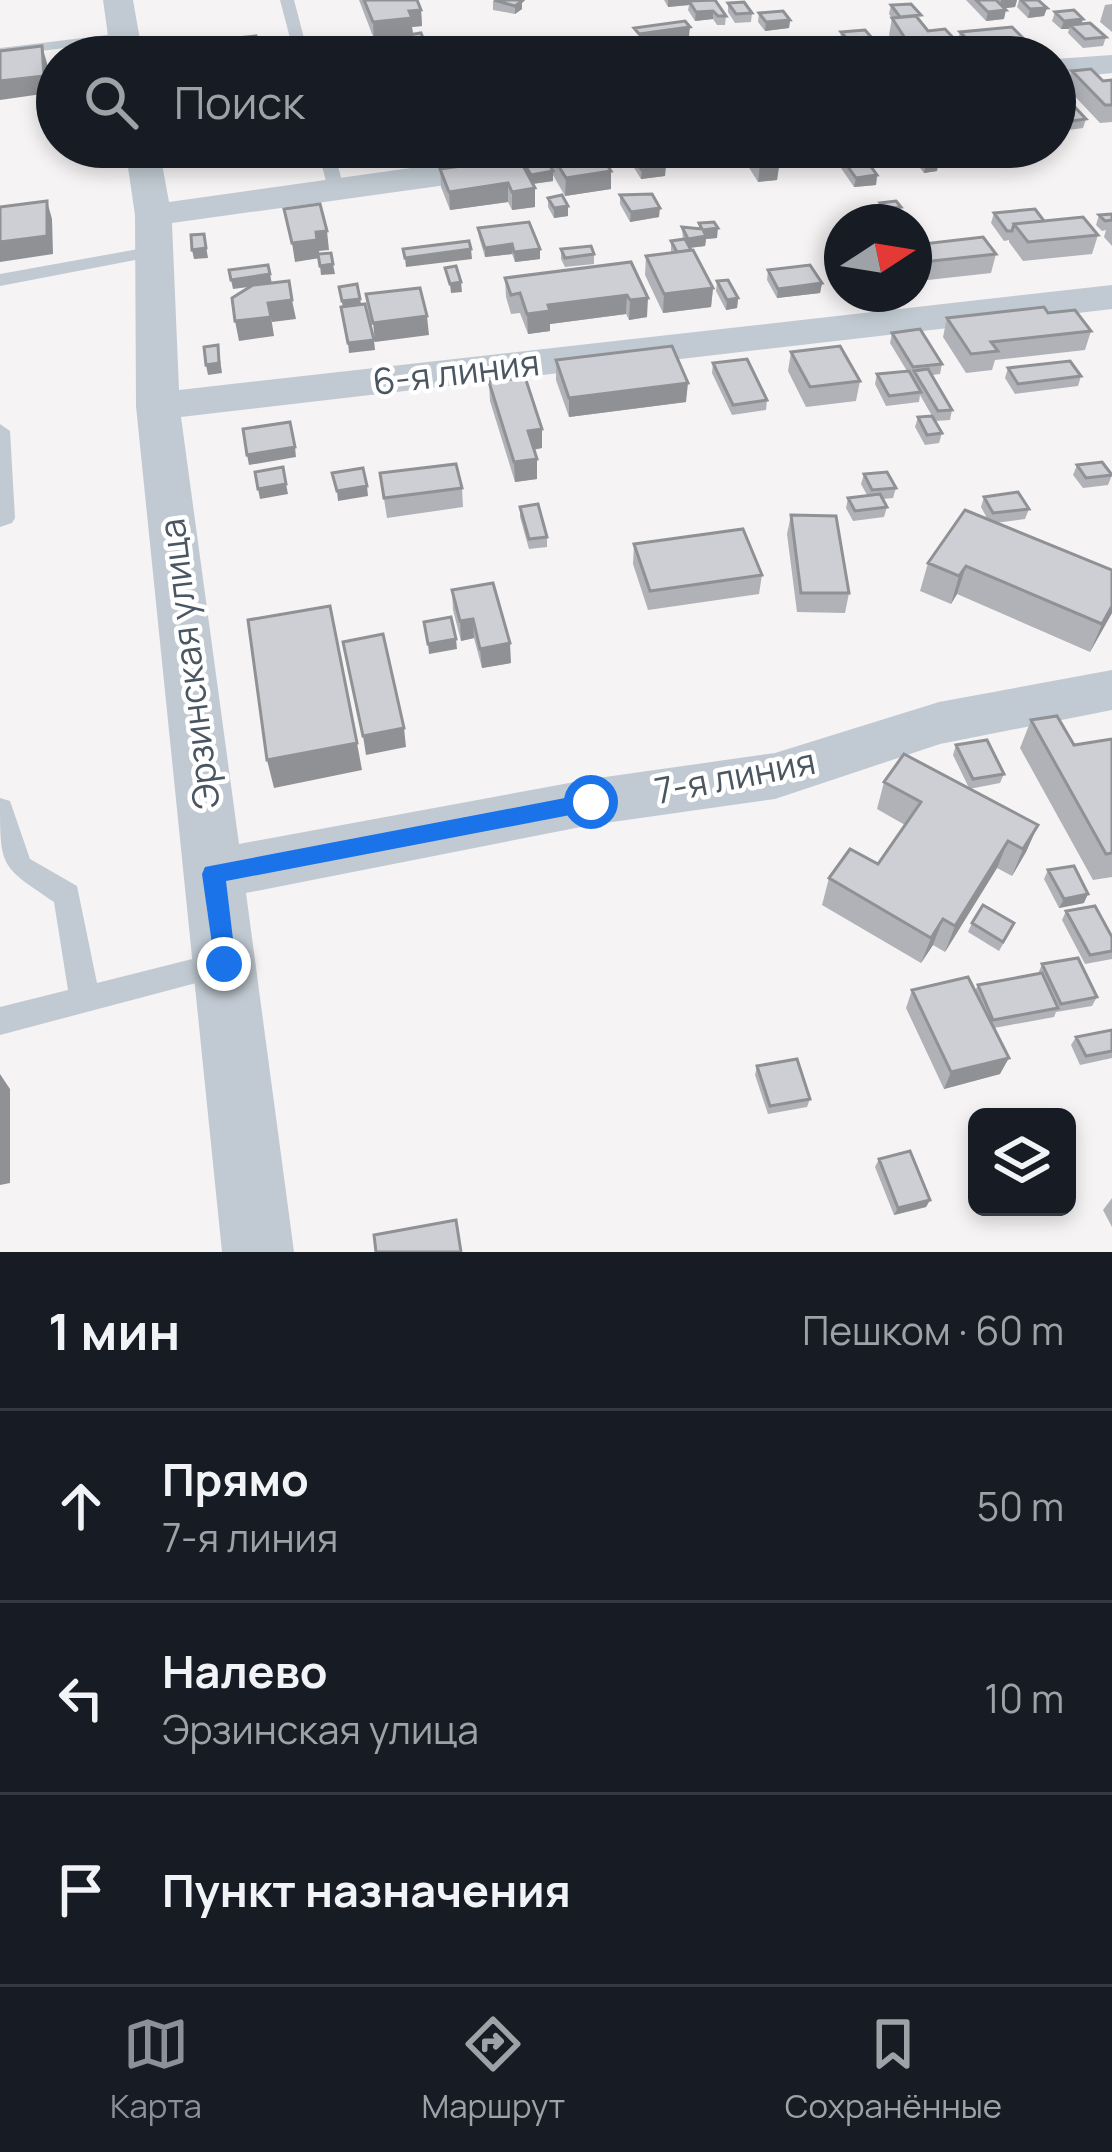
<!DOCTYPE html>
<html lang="ru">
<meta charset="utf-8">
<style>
body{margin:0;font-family:Manrope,sans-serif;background:#242831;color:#f1f3f6}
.controls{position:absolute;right:36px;bottom:36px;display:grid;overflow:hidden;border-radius:18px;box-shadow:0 6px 18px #0003}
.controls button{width:108px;height:108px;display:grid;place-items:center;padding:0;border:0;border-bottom:3px solid #363941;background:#171b24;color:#f1f3f6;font:60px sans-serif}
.compass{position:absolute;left:824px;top:204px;width:108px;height:108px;border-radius:50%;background:#171b24;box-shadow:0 6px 18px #0003;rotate:78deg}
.stop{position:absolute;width:36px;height:36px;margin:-27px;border:9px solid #1a73e8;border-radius:50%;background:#fff}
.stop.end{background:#1a73e8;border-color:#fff;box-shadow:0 3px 12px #0008}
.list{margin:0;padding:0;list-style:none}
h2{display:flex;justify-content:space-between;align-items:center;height:156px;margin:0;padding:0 48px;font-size:51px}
h2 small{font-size:39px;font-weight:400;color:#9ea1a6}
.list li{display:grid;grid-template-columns:78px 1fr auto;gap:36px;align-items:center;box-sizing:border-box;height:192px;padding:0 48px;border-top:3px solid #363941}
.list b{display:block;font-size:45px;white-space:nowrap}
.list p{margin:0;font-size:39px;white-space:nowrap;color:#9ea1a6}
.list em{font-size:39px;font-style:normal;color:#9ea1a6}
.icon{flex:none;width:66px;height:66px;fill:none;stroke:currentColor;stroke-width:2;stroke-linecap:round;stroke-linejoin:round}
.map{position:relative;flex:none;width:1112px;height:1252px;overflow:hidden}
.search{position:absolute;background:#171b24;box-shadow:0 6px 18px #0003;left:36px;right:36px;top:36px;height:132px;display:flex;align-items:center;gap:30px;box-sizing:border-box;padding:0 42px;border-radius:66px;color:#9ea1a6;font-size:45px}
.sheet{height:732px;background:#171b24}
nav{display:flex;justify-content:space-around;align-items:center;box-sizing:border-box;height:168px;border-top:3px solid #363941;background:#171b24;font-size:33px;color:#9ea1a6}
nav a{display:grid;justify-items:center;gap:6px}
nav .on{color:#8c9099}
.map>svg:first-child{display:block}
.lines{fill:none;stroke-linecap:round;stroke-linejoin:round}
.service{fill:#c1cad2;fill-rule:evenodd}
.minor{fill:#c1cad2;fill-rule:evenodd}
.wall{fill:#b0b2b7}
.shaded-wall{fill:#909195}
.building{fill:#cdcfd5;stroke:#909195;stroke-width:3}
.route{fill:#1a73e8}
.labels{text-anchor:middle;stroke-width:9;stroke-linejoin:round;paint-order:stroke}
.street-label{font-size:36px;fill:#4a5661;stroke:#fff}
</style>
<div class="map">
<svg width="1112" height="1252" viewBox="0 0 1112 1252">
<rect width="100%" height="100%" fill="#f5f3f3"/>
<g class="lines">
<path class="service" d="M280,0H294L309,57H295Z
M124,33L129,34V40L0,56V48Z
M317,147H333L344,189L342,193L328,189Z
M155,246L161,247V255L0,286V274Z
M0,424L10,431L15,518L12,523L0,527Z
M0,798L10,801L30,859L77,886L97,983L224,951L234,955L239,964L234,973L0,1035V1007L68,990L54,902C0,865 0,869 0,798Z"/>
<path class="minor" d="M103,0H133L143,57H111Z
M1112,55V73L1055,79V59Z
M125,147H159L169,202L482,158L529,147H589L584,154L482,180L172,223L179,390L1112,285V309L181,417L239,844L591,779L775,753L939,702L1112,670V710L940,744L775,799L591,825L246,893L294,1252H222L136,406L135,215Z"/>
</g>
<path class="wall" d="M359,0H417L421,10L422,26L412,27L413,34L434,57H412L411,54L381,57H354L352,44L400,36L374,39Z
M664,0H715L726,16L725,25H717L713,19L695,21L688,10L689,5L668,7Z
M966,0H1017L1015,7L1004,8V19L986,21Z
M1019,0H1038L1047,8L1044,16L1028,18L1017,7Z
M493,1H522V9L515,14L493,10Z
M728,3L752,13L751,22L735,23L728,12Z
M1112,4V32L1100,22L1105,5Z
M891,5L920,21L928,31L960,45L957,57H903L889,35L892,18L889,14Z
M1055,12L1082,24L1106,37L1103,46L1083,48L1068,33L1069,29H1061L1052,21Z
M759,13L790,20L789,28L765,31L758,22Z
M841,32L872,38L871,47H861L869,57H850V48L846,49L840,41Z
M960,32L1021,47L993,49L991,57H974L958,40Z
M696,43L730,57H699L696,52Z
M1072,71L1103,81L1112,80V122L1100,123L1067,88Z
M1055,86L1086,119L1083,128L1069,130L1055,114Z
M625,147H660L665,154V176L641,179L625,153Z
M736,147H825L824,155L779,160L777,180L758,182Z
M830,147H857L877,175L876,185L854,187L830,152Z
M910,147H928L937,171L924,173L908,153Z
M931,147H950L949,154L937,155Z
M550,152L611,189L565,196L553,175V181L533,184L535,207L512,210L508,202L450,210L441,187L440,169L522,162L550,167Z
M620,195L659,217L630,222L620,204Z
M548,198L568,216L554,218L548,207Z
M880,203L901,207L899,217L883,219L878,213Z
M994,213L1044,221L1098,235L1092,254L1023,261L1009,242V240L1004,241L991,223Z
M1112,214V246L1104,237L1106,230L1102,231L1096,225L1099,215Z
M699,223L717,238L706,239L705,246L690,248L713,288L711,307L663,313L645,275L646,256L671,253V241L683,240L682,227L699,228Z
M478,228L540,259L515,262L512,254L485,257L479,237Z
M914,245L996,254L991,273L919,281L914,274Z
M561,249L594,254V264L565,267L561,259Z
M631,262L647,317L629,320L626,314L550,324V331L528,334L520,313L511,314L506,297L505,278Z
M768,270L822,283L820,293L777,298L767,280Z
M717,281L738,298L737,308L726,310L716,291Z
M1048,313L1091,331L1085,350L995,360L992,370L966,373L943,337L947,318Z
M892,333L942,364L940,374L932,375L952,410L950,420L935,421L920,395L919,402L886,406L875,384L877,374L907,371L890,343Z
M791,352L860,381L856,401L806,407L788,371Z
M556,360L686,402L569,417L556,380Z
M713,363L767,400L766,410L732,415L712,373Z
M1008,368L1081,376L1078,386L1015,394L1005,378Z
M489,382L542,448L534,450L537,459V479L515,482L490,401Z
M918,417L942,433L939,443L925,445L915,427Z
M1077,465L1112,475L1108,485L1083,488L1073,475Z
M380,473L462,488L463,507L387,518Z
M864,474L896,488L893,498L883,499L887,507L884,517L853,521L846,508L848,498L867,495L861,484Z
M984,497L1029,509L1025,519L995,523L1112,570V613L1090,652L957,594L951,604L920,591L928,563L988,520L981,507Z
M520,507L547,537V547L529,549L520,517Z
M791,515L849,593L845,613L797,612L787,534Z
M634,544L762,575L759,594L648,610L633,564Z
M452,590L511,663L482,668L474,638L461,641L453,610Z
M1031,720L1074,745L1112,739V877L1093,880L1020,748Z
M956,745L1004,774L1000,783L969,789L1038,825L1026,852L1012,876L997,868L945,952L933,945L921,963L822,905L829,878L878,864L905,825L877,809L884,782L969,788L953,755Z
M1048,870L1084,903L1059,908L1044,879Z
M1066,911L1112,937V959L1085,964L1062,920Z
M972,923L1010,932L999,951L968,932Z
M1042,964L1097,997L1092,1006L1056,1012L1054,1017L994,1028L1000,1074L944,1089L906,1008L912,990L975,991L978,985L1038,974Z
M1112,1030V1058L1080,1065L1071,1045L1076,1037Z
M757,1066L810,1099L807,1107L768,1114L755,1075Z
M879,1159L930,1200L926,1207L894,1215L875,1167Z
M1112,1198V1227L1103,1210Z"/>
<path class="shaded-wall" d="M668,0H709L689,1V5L668,7Z
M1001,0H1017L1015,7L999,9Z
M522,1V9L515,14V6Z
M1047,8L1044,16L1028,18L1030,9Z
M421,10L422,26L412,27L413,35L374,39L373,22L409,11Z
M1006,10L1004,19L986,21L988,12Z
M713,11V19L695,21L696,12Z
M1083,19L1080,28L1070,25L1069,29H1061L1064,21Z
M790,20L789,28L765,31L766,22Z
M690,27L689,36L639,43V34Z
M1023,38L1021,47L993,49L991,57H976L978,50L986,41Z
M425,43V52L411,47V54L354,57L353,50Z
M941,43L938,57H908L910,46Z
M42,46L47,63L49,93L0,100V81Z
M516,50V57H495V52Z
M195,52L196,57H179L178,53Z
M780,147H825L824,155L779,160Z
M780,161L777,180L758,182L760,164Z
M939,161L937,171L924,173L926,163Z
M666,166L665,176L641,179L642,170Z
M553,171V181L531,184V175Z
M611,171V189L565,196L566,178Z
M877,175L876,185L854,187L856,178Z
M508,183V202L450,210L449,192Z
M535,188V207L512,210V192Z
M47,201L52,219L53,254L0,262V242Z
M568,206V216L554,218V208Z
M901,207L899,217L883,219L885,209Z
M660,208L659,217L630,222L631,212Z
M718,228L717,238L706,239L705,246L687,248L688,239L703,230Z
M327,231L329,250L319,251L320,258L295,262L292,243L316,232Z
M204,234L208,258L194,259L192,250Z
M512,244V254L485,257V248Z
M471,249L472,259L406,267L405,258Z
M540,249V259L515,262L514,252Z
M333,264L335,274L321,275L320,266Z
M270,274L272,284L233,289L231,280Z
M461,282L462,292L451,293L450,284Z
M822,283L820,293L777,298L778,289Z
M713,288L711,307L663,313L664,294Z
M627,295L626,314L550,324V331L528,334L527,314L548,305Z
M648,298L647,317L629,320L630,300Z
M738,298L737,308L726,310L727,300Z
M360,299L362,308L343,311L342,301Z
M292,300L296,319L272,322L268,303Z
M427,316L429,335L375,342L373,323Z
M271,317L274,336L239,341L235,321Z
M374,340L375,350L349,353L348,343Z
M218,345L222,373L208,375L206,365Z
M688,383L686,402L569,417V398Z
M542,429V448L528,450V431Z
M295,447L296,457L249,465L247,455Z
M537,459V479L515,482L514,462Z
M286,484L288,494L260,499L258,489Z
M367,486L368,496L338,501L337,491Z
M966,566L957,594L951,604L959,576Z
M1112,606V613L1090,652L1102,624Z
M473,619L474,638L461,641L460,621Z
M456,639L457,649L429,654L428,644Z
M510,643L511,663L482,668L480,649Z
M404,728L406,747L366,755L363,736Z
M357,743L362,770L274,788L267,760Z
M1038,825L1026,852L1012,876L1023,849Z
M1008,841L997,868L945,952L955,926Z
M1088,894L1084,903L1059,908L1064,899Z
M943,919L933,945L921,963L931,938Z
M1009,1058L1000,1074L944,1089L951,1072Z
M0,1074L10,1089V1183L0,1185Z
M930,1200L926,1207L894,1215L898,1208Z"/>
<path class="building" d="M364,0H417L421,10L409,11L412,18L373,22Z
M494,0H519L522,1L515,6Z
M715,0L726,16H718L713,11L696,12L689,1Z
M976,0H996L1006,10L988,12Z
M1021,0H1038L1047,8L1030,9Z
M744,2L752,13L736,14L728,3Z
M911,4L921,15L900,17L891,5Z
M1074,10L1083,19L1064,21L1055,12Z
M783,11L790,20L766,22L759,13Z
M916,16L928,31L945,29L960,45L941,43L910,46L892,18Z
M685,21L690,27L639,34L634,28Z
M1090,23L1106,37L1085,39L1070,25Z
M1012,27L1023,38L986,41L993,49L978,50L960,32Z
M865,30L872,38L848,40L841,32Z
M421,33L425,43L353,50L352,44Z
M256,36L260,54L219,57L216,40Z
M511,39L516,50L495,52L490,42Z
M719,41L730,57H706L696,43Z
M194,42L195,52L178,53L176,43Z
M42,46L44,76L0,81V51Z
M430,46L434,56L414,57L411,47Z
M859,46L869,57H859L851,47Z
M772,50L777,57H742L741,55Z
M379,51L381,57H357L356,53Z
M1091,69L1103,81L1112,80V105H1105L1072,71Z
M1055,86L1086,119L1072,121L1055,102Z
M587,147L597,164L606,163L611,171L566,178L550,152Z
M628,147H660L665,154L658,155L666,166L642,170Z
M749,147H770L780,161L760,164Z
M834,147H857L877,175L856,178Z
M913,147H928L939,161L926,163Z
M543,155L553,171L531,175L521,158Z
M519,158L535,188L512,192L508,183L449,192L440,169Z
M652,194L660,208L631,212L620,195Z
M562,195L568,206L554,208L548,198Z
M47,201V236L0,242V207Z
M896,201L901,207L885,209L880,203Z
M320,204L327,231L316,232L317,240L292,243L284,209Z
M1035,209L1044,221L1014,224L1012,231H1007L994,213Z
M1112,214V220L1105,221L1099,215Z
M1083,217L1098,235L1028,242L1014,224Z
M529,222L540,249L514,252L512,244L485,248L478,228Z
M714,222L718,228L703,230L706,236L688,239L682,227L702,229L699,223Z
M204,234L206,248L192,250L191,235Z
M983,237L996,254L923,262L914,249V245Z
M685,239L691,250L677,252L671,241Z
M469,241L471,249L405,258L403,249Z
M591,246L594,254L565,258L561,249Z
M693,250L713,288L664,294L646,256Z
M331,253L333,264L320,266L318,254Z
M631,262L648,298L630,300L627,295L548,305L550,311L527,314L520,293L511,295L505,278Z
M268,265L270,274L231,280L229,270Z
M810,265L822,283L778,289L768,270Z
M456,266L461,282L450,284L445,268Z
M728,280L738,298L727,300L717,281Z
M289,281L292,300L268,303L271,317L235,321L232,298L253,285Z
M357,284L360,299L342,301L339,287Z
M420,288L427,316L373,323L366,294Z
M365,304L374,340L348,343L341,307Z
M1044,307L1048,313L1075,310L1091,331L991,342L998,351L971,354L947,318Z
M920,329L942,364L913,367L892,333Z
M218,345L219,363L206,365L204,347Z
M672,346L688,383L569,398L556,360Z
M840,346L860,381L810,387L791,352Z
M747,359L767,400L733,405L713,363Z
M1070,361L1081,376L1018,384L1008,368Z
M928,369L952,410L938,411L914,371Z
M909,371L921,392L889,396L877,374Z
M525,377L542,429L528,431L537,459L514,462L489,382Z
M932,416L942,433L927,435L918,417Z
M290,422L295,447L247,455L243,429Z
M1102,462L1112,475L1086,478L1077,465Z
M456,464L462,488L384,498L380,473Z
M283,467L286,484L258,489L255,472Z
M363,468L367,486L337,491L332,473Z
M887,472L896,488L872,490L864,474Z
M1018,492L1029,509L993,513L984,497Z
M880,494L887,507L855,511L848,498Z
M538,504L547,537L529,539L520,507Z
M965,510L1112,570V606L1102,624L966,566L959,576L928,563Z
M791,515L836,516L849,593H801Z
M743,529L762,575L650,591L634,544Z
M493,583L510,643L480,649L473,619L460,621L452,590Z
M330,606L357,743L267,760L248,620Z
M451,617L456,639L428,644L424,622Z
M383,634L404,728L363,736L343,642Z
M1057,716L1074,745L1112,739V853L1106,854L1031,720Z
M987,740L1004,774L973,779L956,745Z
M904,754L1038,825L1023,849L1008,841L955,926L943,919L931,938L829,878L850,849L878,864L921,802L884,782Z
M1074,866L1088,894L1064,899L1048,870Z
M983,905L1014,923L1003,942L972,923Z
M1095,906L1112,937V951L1090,955L1066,911Z
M1078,958L1097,997L1061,1004L1042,964Z
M1042,973L1058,1008L993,1020L978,985Z
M968,977L1009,1058L951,1072L912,990Z
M1112,1030V1051L1086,1056L1076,1037Z
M797,1059L810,1099L770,1106L757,1066Z
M910,1151L930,1200L898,1208L879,1159Z
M456,1220L461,1252H376L374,1235Z"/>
<path class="route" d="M591,793L602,802L591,811L226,881L236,964L224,975L216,972L202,874L205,867Z"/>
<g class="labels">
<g class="street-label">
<text transform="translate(456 372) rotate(-7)" y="13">6-я линия</text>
<text transform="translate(189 664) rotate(-97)" y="13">Эрзинская улица</text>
<text transform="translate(735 776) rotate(-11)" y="13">7-я линия</text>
</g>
</g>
</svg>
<div class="controls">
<button><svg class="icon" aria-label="layers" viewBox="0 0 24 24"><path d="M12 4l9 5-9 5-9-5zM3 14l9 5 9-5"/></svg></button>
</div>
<svg class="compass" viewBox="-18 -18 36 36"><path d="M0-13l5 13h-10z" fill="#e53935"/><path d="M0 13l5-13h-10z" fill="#9ea1a6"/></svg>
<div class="stop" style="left:591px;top:802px"></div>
<div class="stop end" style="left:224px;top:964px"></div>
<div class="search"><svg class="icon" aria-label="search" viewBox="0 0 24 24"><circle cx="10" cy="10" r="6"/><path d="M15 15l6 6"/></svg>Поиск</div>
</div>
<section class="sheet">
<h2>1 мин<small>Пешком · 60 m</small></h2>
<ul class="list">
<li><svg class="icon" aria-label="ahead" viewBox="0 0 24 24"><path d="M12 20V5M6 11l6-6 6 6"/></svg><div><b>Прямо</b><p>7-я линия</p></div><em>50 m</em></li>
<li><svg class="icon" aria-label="left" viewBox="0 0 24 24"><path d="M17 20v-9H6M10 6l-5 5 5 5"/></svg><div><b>Налево</b><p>Эрзинская улица</p></div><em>10 m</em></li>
<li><svg class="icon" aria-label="arrive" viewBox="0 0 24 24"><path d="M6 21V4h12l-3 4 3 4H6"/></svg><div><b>Пункт назначения</b></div></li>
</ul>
</section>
<nav>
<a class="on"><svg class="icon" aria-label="map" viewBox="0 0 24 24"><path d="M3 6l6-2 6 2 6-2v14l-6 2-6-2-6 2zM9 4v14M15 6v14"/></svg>Карта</a>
<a><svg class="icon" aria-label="directions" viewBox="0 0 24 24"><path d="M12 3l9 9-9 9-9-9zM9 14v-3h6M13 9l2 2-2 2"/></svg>Маршрут</a>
<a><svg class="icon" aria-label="saved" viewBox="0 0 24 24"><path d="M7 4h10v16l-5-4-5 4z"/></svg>Сохранённые</a>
</nav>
